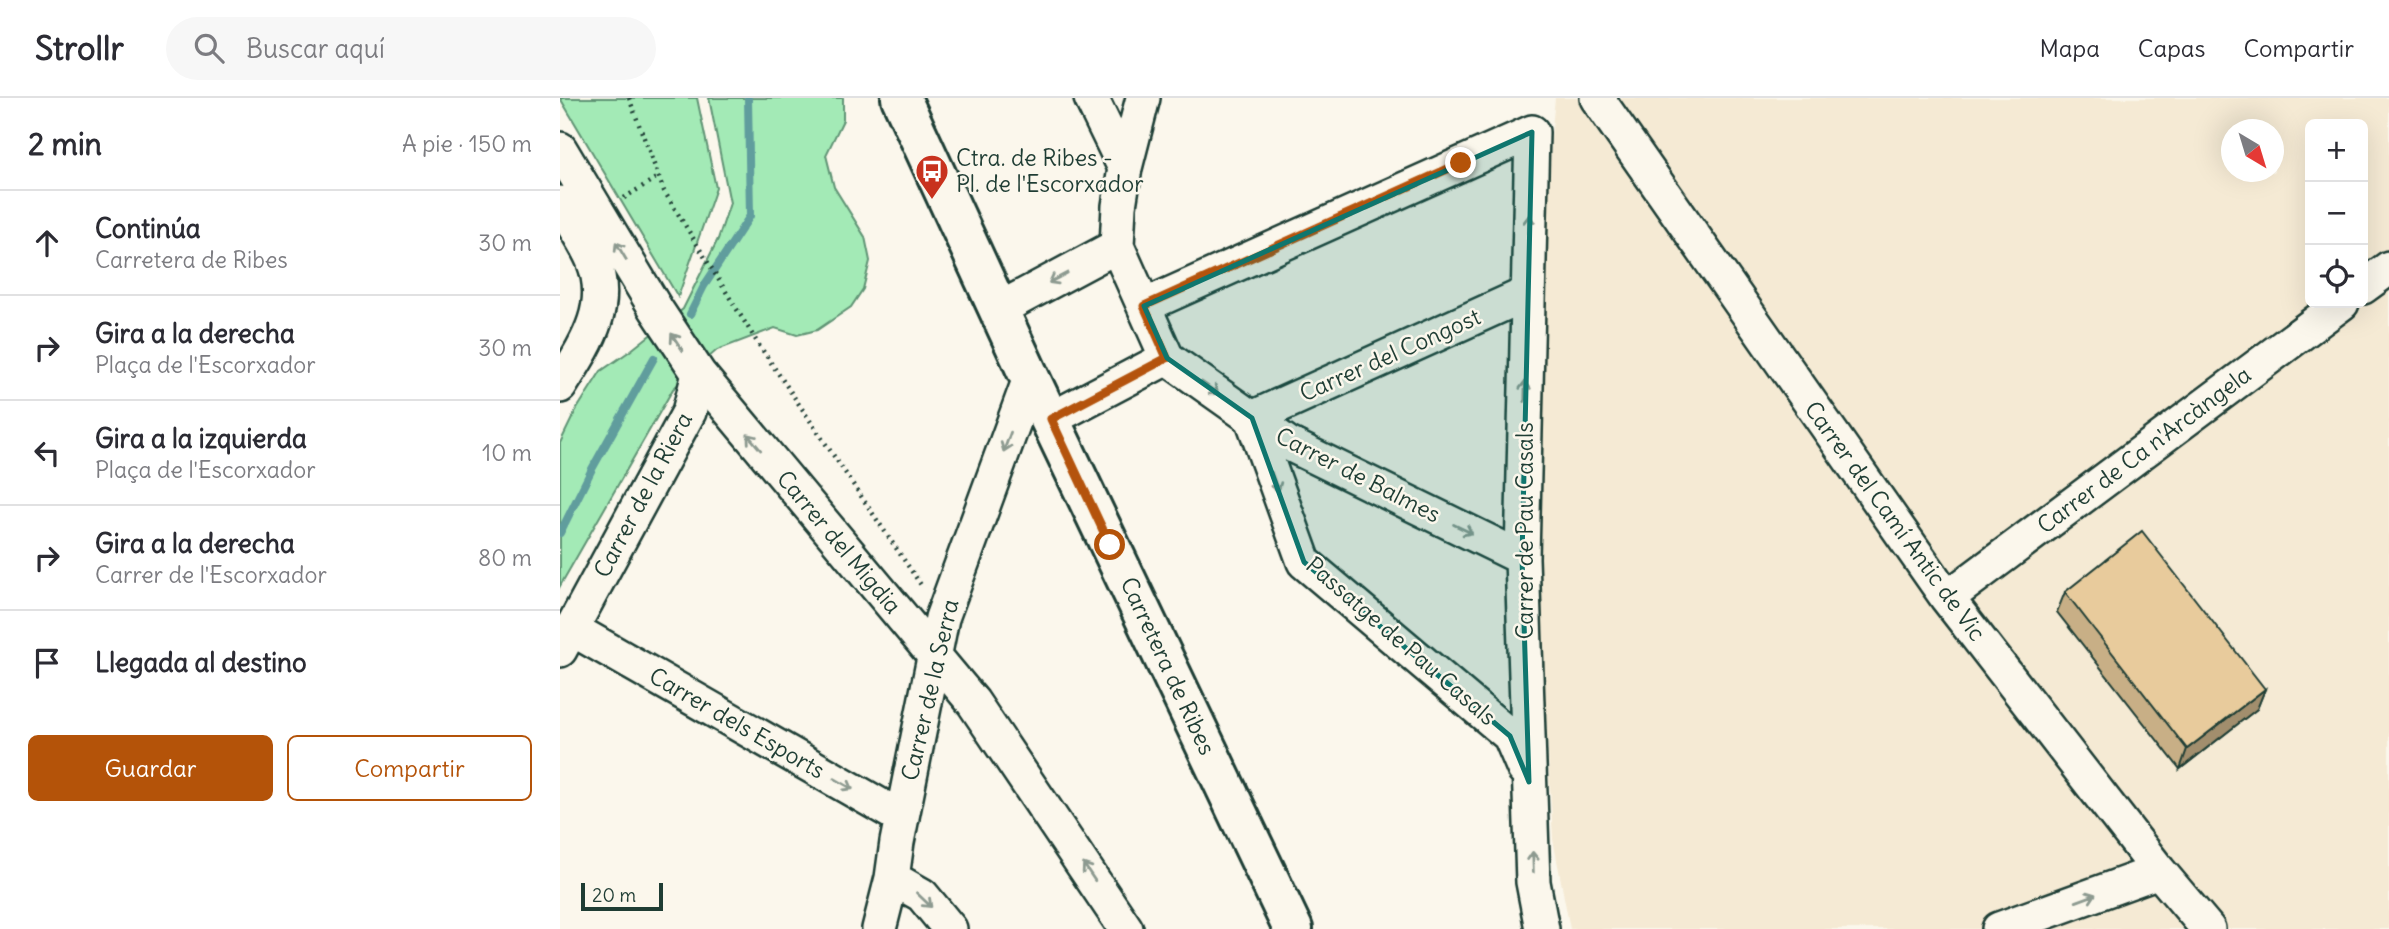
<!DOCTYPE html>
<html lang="es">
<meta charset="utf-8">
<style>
body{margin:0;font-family:Delius,sans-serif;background:#f7f7f7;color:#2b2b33}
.controls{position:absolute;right:21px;top:21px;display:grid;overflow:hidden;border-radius:10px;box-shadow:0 7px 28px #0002}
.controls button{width:63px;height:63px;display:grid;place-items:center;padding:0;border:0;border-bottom:2px solid #e1e1e2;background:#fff;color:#2b2b33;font:35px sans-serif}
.compass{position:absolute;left:1661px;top:21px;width:63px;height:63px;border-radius:50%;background:#fff;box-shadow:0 7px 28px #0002;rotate:142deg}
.scale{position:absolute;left:21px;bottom:18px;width:82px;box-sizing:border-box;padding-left:7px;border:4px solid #1f3d34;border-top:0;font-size:19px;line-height:24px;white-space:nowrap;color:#1f3d34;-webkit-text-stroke:5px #fbf7ec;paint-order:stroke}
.stop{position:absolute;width:21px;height:21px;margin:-16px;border:5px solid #b45309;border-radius:50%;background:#fff}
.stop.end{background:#b45309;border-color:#fff;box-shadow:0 2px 7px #0008}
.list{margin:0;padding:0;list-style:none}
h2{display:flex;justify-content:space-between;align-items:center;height:91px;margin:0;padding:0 28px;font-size:30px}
h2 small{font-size:23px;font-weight:400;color:#7c7c81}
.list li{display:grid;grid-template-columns:46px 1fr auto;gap:21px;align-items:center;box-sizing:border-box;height:105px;padding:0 28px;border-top:2px solid #e1e1e2}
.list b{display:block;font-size:26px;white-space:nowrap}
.list p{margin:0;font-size:23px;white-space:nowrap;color:#7c7c81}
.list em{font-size:23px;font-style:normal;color:#7c7c81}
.actions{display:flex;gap:14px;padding:21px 28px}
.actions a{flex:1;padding:16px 0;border:2px solid #b45309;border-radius:10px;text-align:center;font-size:24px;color:#b45309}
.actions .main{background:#b45309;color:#fff}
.icon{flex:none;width:38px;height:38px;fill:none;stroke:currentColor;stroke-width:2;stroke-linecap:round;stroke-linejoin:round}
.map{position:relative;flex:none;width:1829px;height:831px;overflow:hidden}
header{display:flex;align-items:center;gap:42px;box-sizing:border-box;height:98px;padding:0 35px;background:#fff;border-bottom:2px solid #e1e1e2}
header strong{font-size:33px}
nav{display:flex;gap:38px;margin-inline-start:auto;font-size:24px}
.search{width:490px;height:63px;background:#f7f7f7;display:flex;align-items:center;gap:18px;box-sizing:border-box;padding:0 24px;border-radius:38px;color:#7c7c81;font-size:26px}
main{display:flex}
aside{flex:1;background:#fff}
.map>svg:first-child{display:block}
.built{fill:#f5ead4;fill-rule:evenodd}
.green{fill:#a3eab6;stroke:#619475;stroke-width:2}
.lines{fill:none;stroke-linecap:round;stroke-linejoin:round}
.stream{stroke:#609d9d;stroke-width:8}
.street-casing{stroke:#1f3d34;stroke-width:38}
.secondary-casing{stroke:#1f3d34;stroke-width:44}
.path{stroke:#1f3d34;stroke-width:4.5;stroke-dasharray:2 5;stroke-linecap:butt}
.street{stroke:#fbf7ec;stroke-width:33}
.secondary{stroke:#fbf7ec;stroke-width:38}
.wall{fill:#c8af86;stroke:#1f3d34;stroke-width:2}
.shaded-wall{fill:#a28e6d;stroke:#1f3d34;stroke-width:2}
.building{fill:#e8cb9c;stroke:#1f3d34;stroke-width:2}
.oneway{stroke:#8d9a90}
.route{stroke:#b45309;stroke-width:9}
.marked{fill:#0f766e;fill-opacity:0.2;stroke:#0f766e;stroke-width:5;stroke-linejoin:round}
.labels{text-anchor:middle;stroke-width:5;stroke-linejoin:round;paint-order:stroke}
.poi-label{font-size:23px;fill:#1f3d34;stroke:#fbf7ec;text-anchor:start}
.street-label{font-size:23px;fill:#1f3d34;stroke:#fbf7ec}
</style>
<header>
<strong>Strollr</strong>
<div class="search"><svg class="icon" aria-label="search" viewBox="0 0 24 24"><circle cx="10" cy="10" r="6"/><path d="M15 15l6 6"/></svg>Buscar aquí</div>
<nav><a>Mapa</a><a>Capas</a><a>Compartir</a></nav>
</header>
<main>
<aside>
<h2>2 min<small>A pie · 150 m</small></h2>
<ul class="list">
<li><svg class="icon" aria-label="ahead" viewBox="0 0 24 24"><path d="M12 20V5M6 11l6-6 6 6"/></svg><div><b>Continúa</b><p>Carretera de Ribes</p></div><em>30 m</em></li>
<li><svg class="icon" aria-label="right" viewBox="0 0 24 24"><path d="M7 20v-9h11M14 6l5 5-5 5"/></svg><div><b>Gira a la derecha</b><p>Plaça de l'Escorxador</p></div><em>30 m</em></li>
<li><svg class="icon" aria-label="left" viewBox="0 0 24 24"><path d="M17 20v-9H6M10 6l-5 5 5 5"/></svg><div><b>Gira a la izquierda</b><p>Plaça de l'Escorxador</p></div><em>10 m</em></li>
<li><svg class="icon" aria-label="right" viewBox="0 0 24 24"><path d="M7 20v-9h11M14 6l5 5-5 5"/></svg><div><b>Gira a la derecha</b><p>Carrer de l'Escorxador</p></div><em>80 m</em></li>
<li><svg class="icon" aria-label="arrive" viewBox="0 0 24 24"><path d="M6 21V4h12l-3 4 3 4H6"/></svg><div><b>Llegada al destino</b></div></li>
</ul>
<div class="actions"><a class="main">Guardar</a><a>Compartir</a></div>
</aside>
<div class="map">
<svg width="1829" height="831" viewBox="0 0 1829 831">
<rect width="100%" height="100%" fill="#fbf7ec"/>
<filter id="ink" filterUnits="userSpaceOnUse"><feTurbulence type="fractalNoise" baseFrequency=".0143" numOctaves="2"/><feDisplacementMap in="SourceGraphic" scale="14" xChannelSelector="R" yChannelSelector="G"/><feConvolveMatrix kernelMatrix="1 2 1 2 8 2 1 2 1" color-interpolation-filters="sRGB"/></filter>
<g filter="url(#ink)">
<path class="built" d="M995,0H1829V831H1010L993,741L976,448L991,40ZM1750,26H1803V205H1750ZM1672,32H1714V74H1672Z"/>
<path class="green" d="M0,0H137L156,90L118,199Z
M149,0H283V22L266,57L274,89L305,139L310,163L303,191L291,209L257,232L237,237L215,230L157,252L113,291L0,488V345L15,314L41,273L70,253L123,211L158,141L170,105Z"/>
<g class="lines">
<path class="stream" d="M130,216L144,188L190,118L188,0
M0,435L32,371L94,260"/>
<defs>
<path id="street" d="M531,0L565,70
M1037,0L1387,500L1599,773L1648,831
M0,51L96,211L139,276L413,604L566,831
M0,105C11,124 25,143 33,162C53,210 24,249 0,288
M1803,189L1829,170
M584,208L972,34L962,460L973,784L982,831
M439,211L557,148
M607,260L727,345L962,460
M692,320L744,464L950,638L964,671
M692,320L968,195
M491,321L607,260L557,148L559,108L565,70L583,0
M1387,500L1782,205
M12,531L342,720
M0,552L129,314L139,276
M332,780L362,797L390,831
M319,831L332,780L337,744L382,520L470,280
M1439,831L1599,773"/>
<path id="secondary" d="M341,0L470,280L733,831"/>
</defs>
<use href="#street" class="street-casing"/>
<use href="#secondary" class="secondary-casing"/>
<path class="path" d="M69,0L104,93L197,244L363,490
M64,100L99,78"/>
<use href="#street" class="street"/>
<use href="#secondary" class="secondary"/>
</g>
<path class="wall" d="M1505,494L1705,591L1697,611L1620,671L1497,514Z"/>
<path class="shaded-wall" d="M1705,591L1697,611L1620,671L1627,651Z"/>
<path class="building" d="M1582,433L1705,591L1627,651L1505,494Z"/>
<defs><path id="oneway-shaft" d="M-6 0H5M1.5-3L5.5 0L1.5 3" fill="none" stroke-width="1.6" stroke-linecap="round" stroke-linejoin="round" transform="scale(1.75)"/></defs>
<g class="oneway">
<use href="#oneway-shaft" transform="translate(969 127) rotate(-89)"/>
<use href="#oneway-shaft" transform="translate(61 153) rotate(-121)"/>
<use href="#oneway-shaft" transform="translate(498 180) rotate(152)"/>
<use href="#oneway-shaft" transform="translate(117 244) rotate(-124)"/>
<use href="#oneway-shaft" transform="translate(650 290) rotate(35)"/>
<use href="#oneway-shaft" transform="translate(965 293) rotate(-89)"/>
<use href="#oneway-shaft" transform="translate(194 344) rotate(-130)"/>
<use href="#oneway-shaft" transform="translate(447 344) rotate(110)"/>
<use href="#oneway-shaft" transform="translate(715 384) rotate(70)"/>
<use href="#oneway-shaft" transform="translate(903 431) rotate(26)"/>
<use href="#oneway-shaft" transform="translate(284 686) rotate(30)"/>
<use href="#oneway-shaft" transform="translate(973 764) rotate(-92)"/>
<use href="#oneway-shaft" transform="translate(529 774) rotate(-124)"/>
<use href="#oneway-shaft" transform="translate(1526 800) rotate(-20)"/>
<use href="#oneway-shaft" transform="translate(364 802) rotate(44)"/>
</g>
</g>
<g class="lines" filter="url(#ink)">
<path class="route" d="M550,447L491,321L607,260L584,208L901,65"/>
</g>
<path class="marked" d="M972,34L962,460L969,684L950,638L744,464L692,320L607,260L584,208Z"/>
<defs>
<symbol id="bus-pin" viewBox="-11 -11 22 30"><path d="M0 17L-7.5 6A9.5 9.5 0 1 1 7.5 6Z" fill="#c8321e" stroke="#fbf7ec"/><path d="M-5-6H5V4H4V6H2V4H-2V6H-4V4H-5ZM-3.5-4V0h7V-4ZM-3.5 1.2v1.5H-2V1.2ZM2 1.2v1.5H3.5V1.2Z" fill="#fff"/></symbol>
</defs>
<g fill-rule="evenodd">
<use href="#bus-pin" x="353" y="54" width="38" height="52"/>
</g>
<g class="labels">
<g class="poi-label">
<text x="396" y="68">Ctra. de Ribes -<tspan x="396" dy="26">Pl. de l'Escorxador</tspan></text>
</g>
<g class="street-label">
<text transform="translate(830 257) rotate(-24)" y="8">Carrer del Congost</text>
<text transform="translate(1584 352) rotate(-37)" y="8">Carrer de Ca n'Arcàngela</text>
<text transform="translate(798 377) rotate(27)" y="8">Carrer de Balmes</text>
<text transform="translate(83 397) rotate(-62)" y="8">Carrer de la Riera</text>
<text transform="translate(1335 423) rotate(54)" y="8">Carrer del Camí Antic de Vic</text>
<text transform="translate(965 433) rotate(-90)" y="8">Carrer de Pau Casals</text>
<text transform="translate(279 444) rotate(50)" y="8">Carrer del Migdia</text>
<text transform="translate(841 543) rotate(41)" y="8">Passatge de Pau Casals</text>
<text transform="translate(608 568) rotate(65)" y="8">Carretera de Ribes</text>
<text transform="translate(370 592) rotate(-77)" y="8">Carrer de la Serra</text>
<text transform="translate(177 625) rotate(30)" y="8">Carrer dels Esports</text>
</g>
</g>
</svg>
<div class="controls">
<button>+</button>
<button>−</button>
<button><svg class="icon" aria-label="locate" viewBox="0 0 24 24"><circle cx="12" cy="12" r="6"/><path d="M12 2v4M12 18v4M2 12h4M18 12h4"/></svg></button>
</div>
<svg class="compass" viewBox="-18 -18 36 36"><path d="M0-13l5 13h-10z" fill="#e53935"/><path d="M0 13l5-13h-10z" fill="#7c7c81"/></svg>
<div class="scale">20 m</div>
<div class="stop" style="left:550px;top:447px"></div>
<div class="stop end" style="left:901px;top:65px"></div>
</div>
</main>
